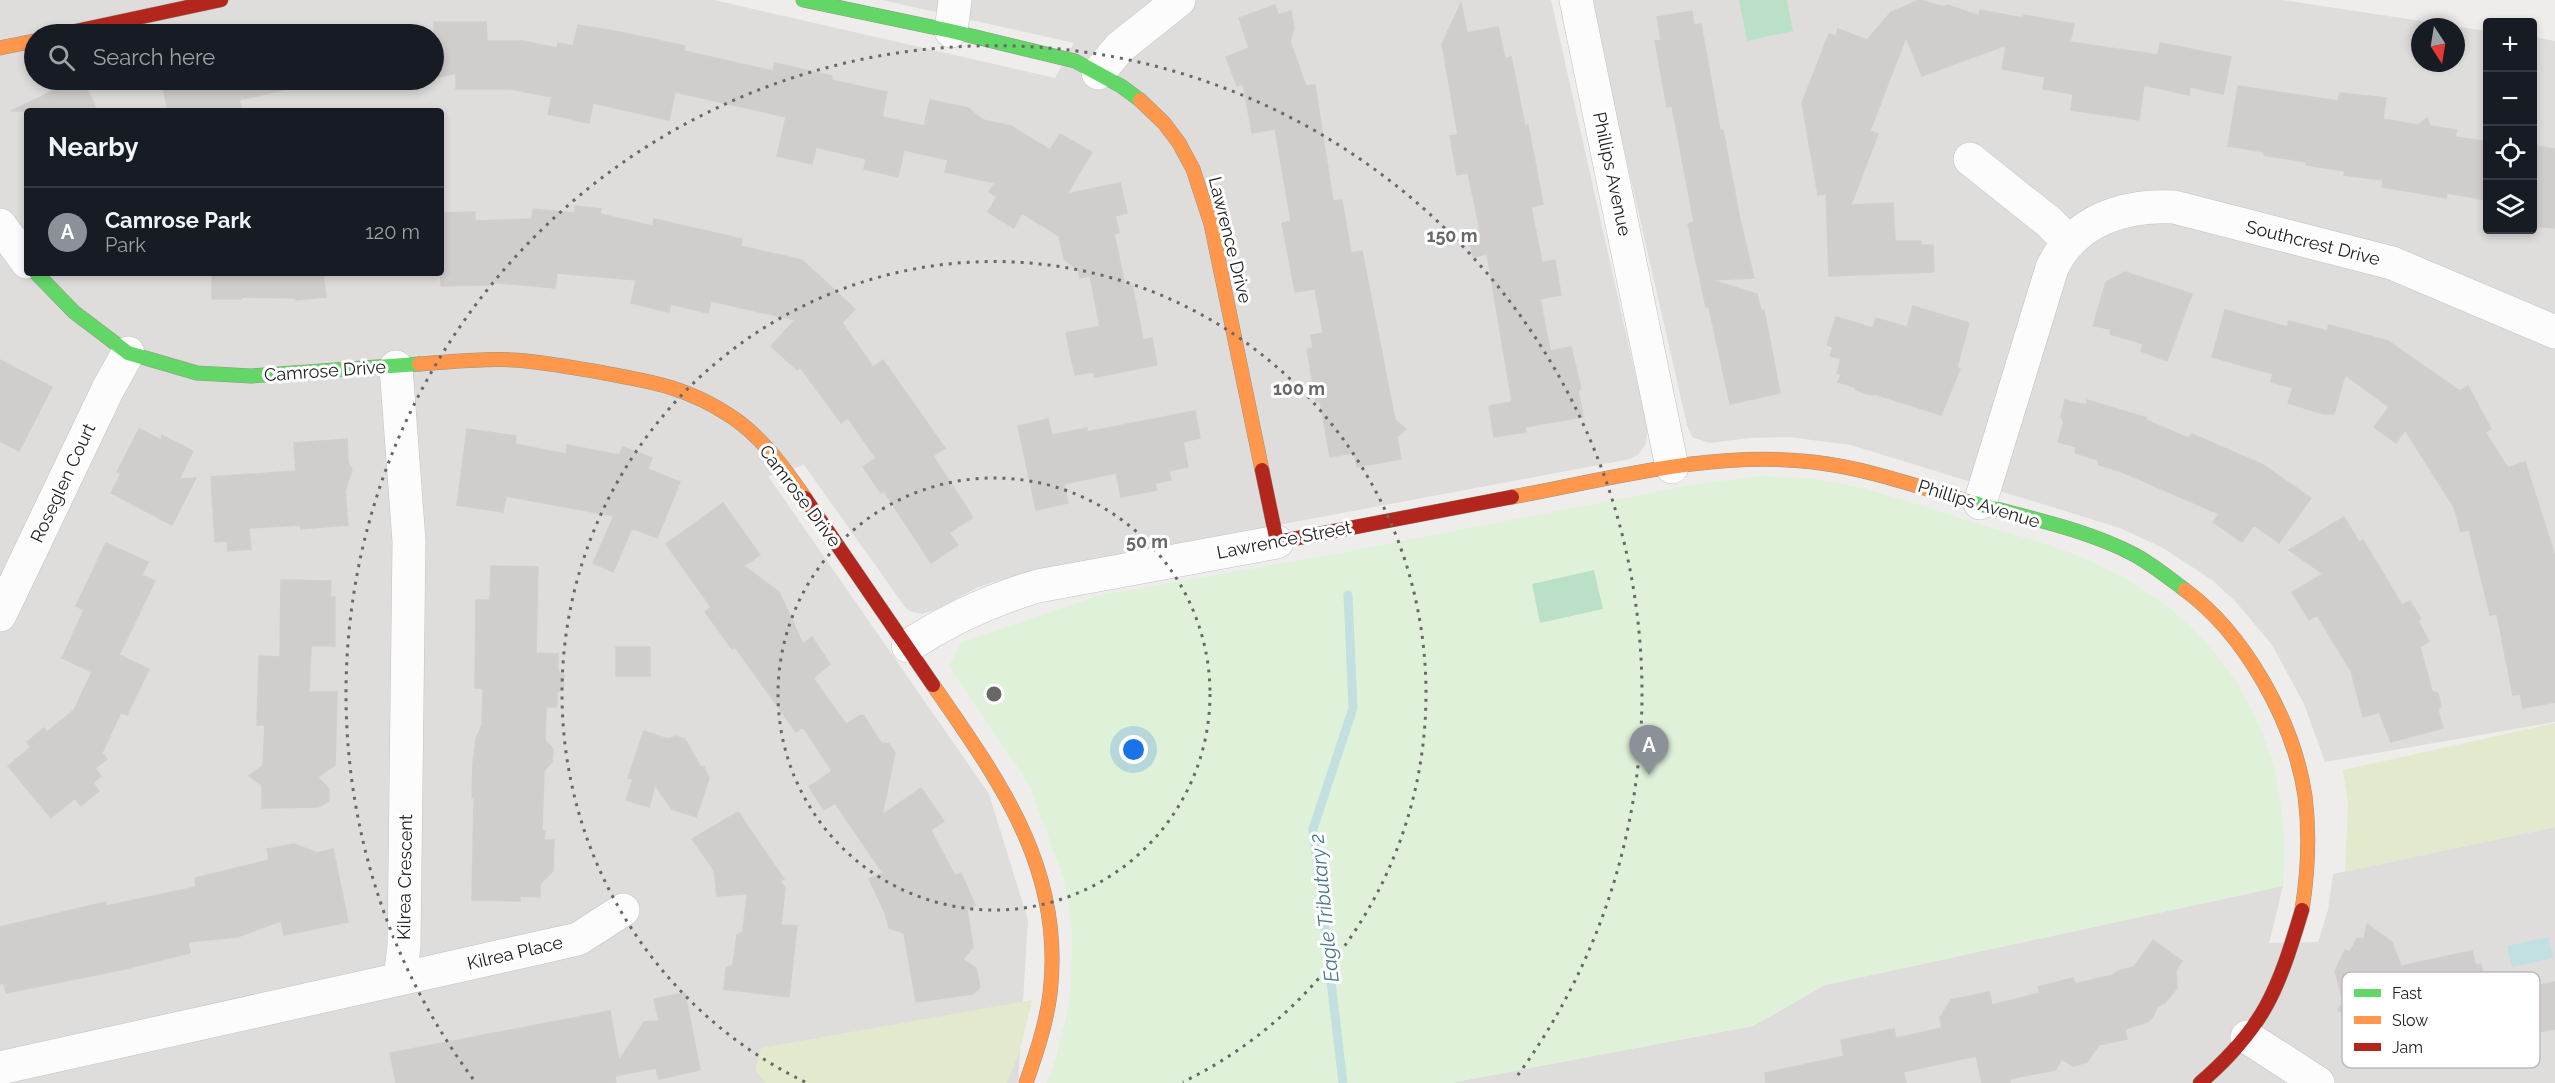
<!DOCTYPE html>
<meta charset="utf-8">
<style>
body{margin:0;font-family:Raleway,sans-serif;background:#20242c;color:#f1f3f6}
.controls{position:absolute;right:18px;top:18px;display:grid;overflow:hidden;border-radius:6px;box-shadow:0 3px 9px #0003}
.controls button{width:54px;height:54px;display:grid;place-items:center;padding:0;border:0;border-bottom:2px solid #363941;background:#171b24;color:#f1f3f6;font:30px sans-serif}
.compass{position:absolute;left:2411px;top:18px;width:54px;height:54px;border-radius:50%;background:#171b24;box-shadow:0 3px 9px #0003;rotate:168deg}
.you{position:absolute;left:1134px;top:750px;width:21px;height:21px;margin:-15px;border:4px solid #fff;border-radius:50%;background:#1a73e8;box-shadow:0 0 0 9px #1a73e833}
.badge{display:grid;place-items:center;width:39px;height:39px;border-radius:50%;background:#8c9099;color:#fff;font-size:20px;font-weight:700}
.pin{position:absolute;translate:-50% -50px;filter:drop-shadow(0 2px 3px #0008)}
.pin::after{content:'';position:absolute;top:32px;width:21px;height:18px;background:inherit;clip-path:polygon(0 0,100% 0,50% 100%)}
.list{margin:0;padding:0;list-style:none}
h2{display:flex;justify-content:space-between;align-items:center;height:78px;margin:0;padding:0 24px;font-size:26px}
h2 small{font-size:20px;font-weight:400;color:#9ea1a6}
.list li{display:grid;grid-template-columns:39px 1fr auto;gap:18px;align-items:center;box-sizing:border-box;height:90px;padding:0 24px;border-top:2px solid #363941}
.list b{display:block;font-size:22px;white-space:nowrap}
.list p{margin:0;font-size:20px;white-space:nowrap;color:#9ea1a6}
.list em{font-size:20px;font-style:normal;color:#9ea1a6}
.icon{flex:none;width:33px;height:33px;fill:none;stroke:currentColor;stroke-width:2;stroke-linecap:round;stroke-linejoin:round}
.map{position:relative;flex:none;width:2555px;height:1083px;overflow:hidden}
.search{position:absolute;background:#171b24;box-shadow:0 3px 9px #0003;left:24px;top:24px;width:420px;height:66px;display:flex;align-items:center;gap:15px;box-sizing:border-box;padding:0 21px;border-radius:33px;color:#9ea1a6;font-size:22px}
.panel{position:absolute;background:#171b24;box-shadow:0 3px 9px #0003;left:24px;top:108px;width:420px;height:168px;border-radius:6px}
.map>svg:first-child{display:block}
.residential{fill:#dedddc;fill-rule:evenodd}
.grass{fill:#e2e9cd}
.park{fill:#dff2d9}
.pitch{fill:#bae1c8}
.water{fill:#c2e0df}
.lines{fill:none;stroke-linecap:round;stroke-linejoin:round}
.stream{stroke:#c2e0df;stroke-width:9}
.building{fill:#d0cdcc;stroke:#d2cecd;stroke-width:1.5}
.street-casing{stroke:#c2c2c1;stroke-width:34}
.fast-casing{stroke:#999684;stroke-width:15}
.slow-casing{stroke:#999684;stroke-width:15}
.jam-casing{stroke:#999684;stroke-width:15}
.street{stroke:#fdfcfc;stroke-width:33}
.fast{stroke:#63d668;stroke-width:14}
.slow{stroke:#ff974d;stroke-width:14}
.jam{stroke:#b3261e;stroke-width:14}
.ring{fill:none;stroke:#696868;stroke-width:3;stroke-dasharray:3 6}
.labels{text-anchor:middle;stroke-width:6;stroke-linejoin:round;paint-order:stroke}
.street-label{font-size:18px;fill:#212121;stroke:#fff}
.water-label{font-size:20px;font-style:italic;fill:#47798b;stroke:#fff}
.key{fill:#fff;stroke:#bcbcbc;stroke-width:1.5}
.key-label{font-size:16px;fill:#212121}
.centre{fill:#696868;stroke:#fff;stroke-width:3}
.ring-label{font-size:18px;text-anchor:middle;font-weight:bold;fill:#696868;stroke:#fff;stroke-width:6;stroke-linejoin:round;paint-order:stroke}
</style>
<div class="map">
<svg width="2555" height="1083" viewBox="0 0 2555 1083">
<rect width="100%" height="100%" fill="#efedeb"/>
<path class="residential" d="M0,0H714L1055,78L1074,43L882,0H1551L1648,431L1645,445L1638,455L1630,459L1028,572L978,587L940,608L922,614L910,611L905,607L804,465L768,476L989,794L1028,920L1018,1083H0ZM34,34H434V80H34ZM27,111H441V273H27Z
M1590,0H2282L2487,31L2488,230H2532L2533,37L2555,41V722L2325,762L2304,704L2272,645L2237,603L2212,580L2163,548L2120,528L1851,445L1788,437L1749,438L1710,443L1692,437L1687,425ZM2420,27H2456V63H2420Z
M2555,827V1083H1450L1753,1026L1825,985L2283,886L2269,943L2318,942L2328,910L2333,874Z"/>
<path class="grass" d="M2555,723V827L2345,872L2348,803L2343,770Z
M1032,1000L1019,1053L1007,1083H766L755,1070L761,1048Z"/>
<path class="park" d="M1760,476C1783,477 1806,477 1828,481C1877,490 1925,507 1972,522C2012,534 2054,545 2093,562C2226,622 2295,740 2283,886L1825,985L1753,1026L1450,1083H1046L1053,1068L1068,1009L1071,986L1072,929L1064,880L1029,784L949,666L961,642L1100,595L1340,553L1696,484Z"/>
<path class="pitch" d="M1739,0H1787L1793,31L1747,41Z
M1594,570L1603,609L1540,623L1532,584Z"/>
<path class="water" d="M2548,937L2553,958L2512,967L2507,946Z"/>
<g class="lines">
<path class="stream" d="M1343,1083L1313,829L1353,708L1348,595"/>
</g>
<path class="building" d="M1920,0L1944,7L1948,5L1979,16L1980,10L2023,18L2024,15L2074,24L2070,42L2158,55L2160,43L2231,57L2223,94L2190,87L2189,95L2144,85L2139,120L2071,110L2073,94L2043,89L2045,77L2002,69L2006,45L1922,76L1906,37L1870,131L1878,134L1851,205L1893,203L1895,241H1921V245H1933L1934,272L1829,276L1826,194L1818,195L1802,103L1829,34L1836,36L1838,29L1867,40L1891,12Z
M1461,3L1467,33L1498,27L1505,59L1511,57L1525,126L1528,125L1543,204L1531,207L1542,262L1555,260L1561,295L1540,299L1550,351L1571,347L1581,389L1578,390L1583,417L1525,427L1526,432L1494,437L1489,406L1512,402L1487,254L1473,257L1468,232L1480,230L1468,173L1457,175L1450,136L1458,135L1442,44Z
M1275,5L1278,15L1291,11L1294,29L1290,41L1306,86L1315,85L1333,201L1342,200L1351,253L1362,251L1395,420L1406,429L1397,437L1401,459L1357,467L1354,453L1330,457L1320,401L1316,402L1307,349L1313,348L1311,335L1323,333L1315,289L1295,292L1282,223L1291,221L1275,129L1252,133L1243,83L1237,86L1226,57L1249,48L1239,18Z
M1692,11L1694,25L1701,24L1720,130H1723L1740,220L1754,278L1712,280L1757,294L1761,311L1764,310L1780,393L1730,404L1709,307H1706L1688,224L1694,222L1672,106L1667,107L1655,41L1661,40L1657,17Z
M434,22H486L487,41H522L557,48L558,43L573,46L578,25L620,32L685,46L684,51L773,71L775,63L832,76L831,80L887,92L882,117L924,126L930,100L968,108L983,120L1011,126L1050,150L1060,134L1092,152L1067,194L1120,183L1127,213L1115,216L1119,233L1114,234L1125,286L1132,284L1143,340L1152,338L1157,365L1095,377L1094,372L1075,375L1066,333L1100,326L1090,276L1080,278L1078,270L1064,259L1059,236L1022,213L1014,228L988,212L997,197L989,192L995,183L945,172L948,160L904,150L898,177L864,169L866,159L816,147L812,164L777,156L786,117L675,92L669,120L593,103L589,123L548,114L552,97L511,89H456V73L434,78Z
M76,80H83L97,111H11Z
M197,80H287L288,89L239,100L242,111H168L163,87Z
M2238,86L2338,101L2340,93L2386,98L2383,119L2418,125L2427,118L2430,126L2457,130L2455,137L2487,142V200L2447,193L2446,198L2382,187L2383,180L2344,175L2345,171L2306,165L2307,162L2264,155V152L2228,146Z
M2532,145L2555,149V228L2532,226Z
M575,206L601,209L600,214L653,226L654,219L742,239L740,246L802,260L855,309L842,323L873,367L883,360L945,448L933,456L973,517L949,533L958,545L931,563L884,491L881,493L863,467L876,458L848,418L841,423L800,367L797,370L771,346L795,320L711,301L708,313L671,304L669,312L631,303L636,280L557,273L555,288L489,282V285L441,286V213L475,212V221L532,219L533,209L575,213Z
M2125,272L2192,294L2167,361L2141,351L2143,344L2110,334L2111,329L2093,326L2106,282Z
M212,273H323L326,297L296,300V298L240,297L241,299H212Z
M1913,306L1969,323L1957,367L1960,369L1941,415L1875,394L1871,395L1856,390L1855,387L1838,382L1841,374L1837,373L1841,359L1830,356L1833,347L1827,345L1836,317L1873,328L1876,318L1907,327Z
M2225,310L2287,327L2289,321L2327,331L2329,325L2388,341L2460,391L2468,386L2491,429L2485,432L2508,468L2525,462L2553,550L2555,559V702L2523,708L2520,694L2513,695L2497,614L2490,615L2469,529L2461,532L2454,507L2405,430L2396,443L2374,427L2389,407L2345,375L2334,414H2324L2288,403L2293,388L2271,382L2273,374L2212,357Z
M0,360L52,387L19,451L0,441Z
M2065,400L2086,405L2087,400L2147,418L2146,420L2188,438L2192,434L2263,465L2311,498L2279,543L2254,525L2242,542L2213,522L2219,514L2120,471L2099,465L2098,460L2075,453L2076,447L2058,442L2064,422L2061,417Z
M1195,411L1200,438L1183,442L1188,467L1169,471L1171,480L1155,483L1157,490L1121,497L1116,473L1064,484L1068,503L1036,510L1018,426L1048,419L1052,435L1087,428V432Z
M139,429L161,440L162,435L193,451L179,479L196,478L172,525L111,493L121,474L117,472Z
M467,429L516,436L515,444L566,454L567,445L619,455L623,447L652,458L648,469L680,482L657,538L632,528L613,572L593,563L614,516L506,496L503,512L457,505Z
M347,439L348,463L352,469L345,491L348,525L301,529L300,525L249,528L251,549L228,551L227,541L215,542L211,477L296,471L294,443Z
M723,503L760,555L744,566L779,592L803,644L812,637L830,664L813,678L846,724L861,715L864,716L881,743L889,744L895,753L882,815L921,788L944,821L931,830L955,876L961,873L975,905L967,909L973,947L963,959L976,968L980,987L973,994L916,1002L904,933L889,928L885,913L869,879L883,873L835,803L824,810L809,787L832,771L803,727L796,732L735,647L732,649L705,612L711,607L666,544Z
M2344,517L2359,542L2363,540L2402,605L2410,601L2421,619L2418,621L2429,641L2420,647L2432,691L2438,693L2441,706L2438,710L2443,728L2391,742L2379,712L2363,717L2351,671L2317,615L2309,620L2292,592L2323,574L2289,550Z
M106,543L148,562L142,575L155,581L119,655L149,669L127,715L121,712L102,753L107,759L95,768L101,776L93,783L99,791L81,806L75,798L51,818L8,766L31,747L27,742L44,728L47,732L74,710L92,672L62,658L84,610L76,606Z
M491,566L538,567L536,653L558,654V671L564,675L563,689L557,693V707H546L545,740L553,749L552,762L544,771L542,831H545L544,840H554L553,871L540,884V897L520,896V901L472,900L474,798H472L473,763L476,739L482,725L483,688H475L476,600H490Z
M281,580L331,581L330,597H335V646H311L309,692H337L335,765L318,777L329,789V801L318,807L262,808V785L249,776L263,765L265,725H257L259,656L280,657Z
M616,647H650V676H616Z
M644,731L668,739L675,736L685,739L700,766L704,767L709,778L696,817L672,809L655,785L649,807L626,800L633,779L628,778Z
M738,812L784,879L780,881L785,888L781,925L797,926L789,997L724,989L726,968L733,965L737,935L743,932L747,894L717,896L714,870L692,839Z
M294,844L317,853L333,849L348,922L284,935L281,921L237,937L188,942L190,953L120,970L6,993L4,983L0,984V927L106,902V906L196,887L195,878L269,860L267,849Z
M2367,924L2392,942L2401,966L2472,951L2475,965L2481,964L2487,996L2555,982V1029L2496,1040L2499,1051L2466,1058L2461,1032L2428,1039L2420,1001L2397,1043L2338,1010L2343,1002L2335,971L2345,950L2350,952L2357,938L2364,939Z
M2153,940L2182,961L2176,970L2177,988L2165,1003L2157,1007L2153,1017L2147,1022L2125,1029L2127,1039L2099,1045L2087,1062L2073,1066L2062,1059L2055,1070L2009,1079L2010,1083H1982L1976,1056L1903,1072L1906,1083H1766L1765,1073L1844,1056L1841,1040L1894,1029L1896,1038L1942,1028L1940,1018L1951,1000L1989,992L1992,1005L2040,993L2038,987L2073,978L2075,984L2113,975L2118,971L2134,967Z
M685,993L700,1070L659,1079L656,1068L615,1076L616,1083H396L390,1053L610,1011L619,1061L644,1022L659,1021L654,999Z"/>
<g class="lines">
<defs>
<path id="street" d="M1576,0L1672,467
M951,31L955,0
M1098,73L1120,47L1179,0
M1970,159L2049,222L2069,242
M0,225L27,262
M1980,503L2052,268C2074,221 2124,204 2174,207L2392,263L2555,332
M0,615L108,389L128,353
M908,646C949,619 990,600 1038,586L1277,542
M400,979L578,939L623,910
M2247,1037L2318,1083
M0,1068L400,979L404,946L409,541L396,367"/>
<path id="fast" d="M803,0L951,31L1075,61L1121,86L1140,100
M36,273L74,312L128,353L197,373L251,376L419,364
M1967,501C2022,517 2084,528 2135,555C2153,565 2169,578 2185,590"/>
<path id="slow" d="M0,48L34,41
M1140,100L1164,123L1179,143L1193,169L1211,224L1262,470
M419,364C451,362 483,358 514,360C545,362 575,368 604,373C654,382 689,388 732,417C762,437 785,469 805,498
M1512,497C1610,479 1712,450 1813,462C1866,468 1916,486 1967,501
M2185,590C2245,634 2294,722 2305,796C2310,834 2308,872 2302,910
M933,685C1000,782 1065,870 1050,994C1046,1025 1036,1054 1026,1083"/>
<path id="jam" d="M62,34L221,0
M1262,470L1277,542L1512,497
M805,498L933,685
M2200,1083C2265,1027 2278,990 2302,910"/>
</defs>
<use href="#street" class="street-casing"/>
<use href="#fast" class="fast-casing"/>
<use href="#slow" class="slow-casing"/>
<use href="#jam" class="jam-casing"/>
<use href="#street" class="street"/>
<use href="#fast" class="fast"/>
<use href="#slow" class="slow"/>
<use href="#jam" class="jam"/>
</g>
<g class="ring">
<circle cx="994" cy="694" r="216"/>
<path d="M805 1082A432 432 0 1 1 1183 1082"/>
<path d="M473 1079A648 648 0 1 1 1515 1079"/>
</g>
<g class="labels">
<g class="street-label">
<text transform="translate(1612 174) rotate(78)" y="6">Phillips Avenue</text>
<text transform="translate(1230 240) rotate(76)" y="6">Lawrence Drive</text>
<text transform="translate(2313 243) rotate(14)" y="6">Southcrest Drive</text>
<text transform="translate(325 371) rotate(-4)" y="6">Camrose Drive</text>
<text transform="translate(63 483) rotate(-65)" y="6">Roseglen Court</text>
<text transform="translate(800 496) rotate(53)" y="6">Camrose Drive</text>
<text transform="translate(1979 504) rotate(17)" y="6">Phillips Avenue</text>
<text transform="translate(1284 540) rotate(-11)" y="6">Lawrence Street</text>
<text transform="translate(405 877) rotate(-89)" y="6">Kilrea Crescent</text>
<text transform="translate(515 953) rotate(-13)" y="6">Kilrea Place</text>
</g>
<g class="water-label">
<text transform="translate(1324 908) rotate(-96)" y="7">Eagle Tributary 2</text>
</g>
</g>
<rect x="2342" y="972" width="198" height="96" rx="9" class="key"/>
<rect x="2354" y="989" width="27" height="8" fill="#63d668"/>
<rect x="2354" y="1016" width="27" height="8" fill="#ff974d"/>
<rect x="2354" y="1043" width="27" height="8" fill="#b3261e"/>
<g class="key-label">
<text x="2392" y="999">Fast</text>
<text x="2392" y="1026">Slow</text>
<text x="2392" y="1053">Jam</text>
</g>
<circle cx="994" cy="694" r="9" class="centre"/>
<g class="ring-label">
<text x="1452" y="242">150 m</text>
<text x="1299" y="395">100 m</text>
<text x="1147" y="548">50 m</text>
</g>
</svg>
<div class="controls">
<button>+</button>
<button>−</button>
<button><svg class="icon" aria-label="locate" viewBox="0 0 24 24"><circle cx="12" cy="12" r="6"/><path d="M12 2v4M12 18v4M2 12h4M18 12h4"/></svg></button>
<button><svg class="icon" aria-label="layers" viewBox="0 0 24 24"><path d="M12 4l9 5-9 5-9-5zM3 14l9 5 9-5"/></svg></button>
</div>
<svg class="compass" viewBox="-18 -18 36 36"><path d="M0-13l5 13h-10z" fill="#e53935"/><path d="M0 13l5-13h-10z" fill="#9ea1a6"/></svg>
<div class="you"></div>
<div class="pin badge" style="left:1649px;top:775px">A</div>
<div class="search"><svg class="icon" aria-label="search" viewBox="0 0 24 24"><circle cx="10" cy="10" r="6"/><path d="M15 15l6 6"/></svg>Search here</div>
<section class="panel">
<h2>Nearby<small></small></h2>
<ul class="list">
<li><span class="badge">A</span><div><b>Camrose Park</b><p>Park</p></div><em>120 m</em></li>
</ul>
</section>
</div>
